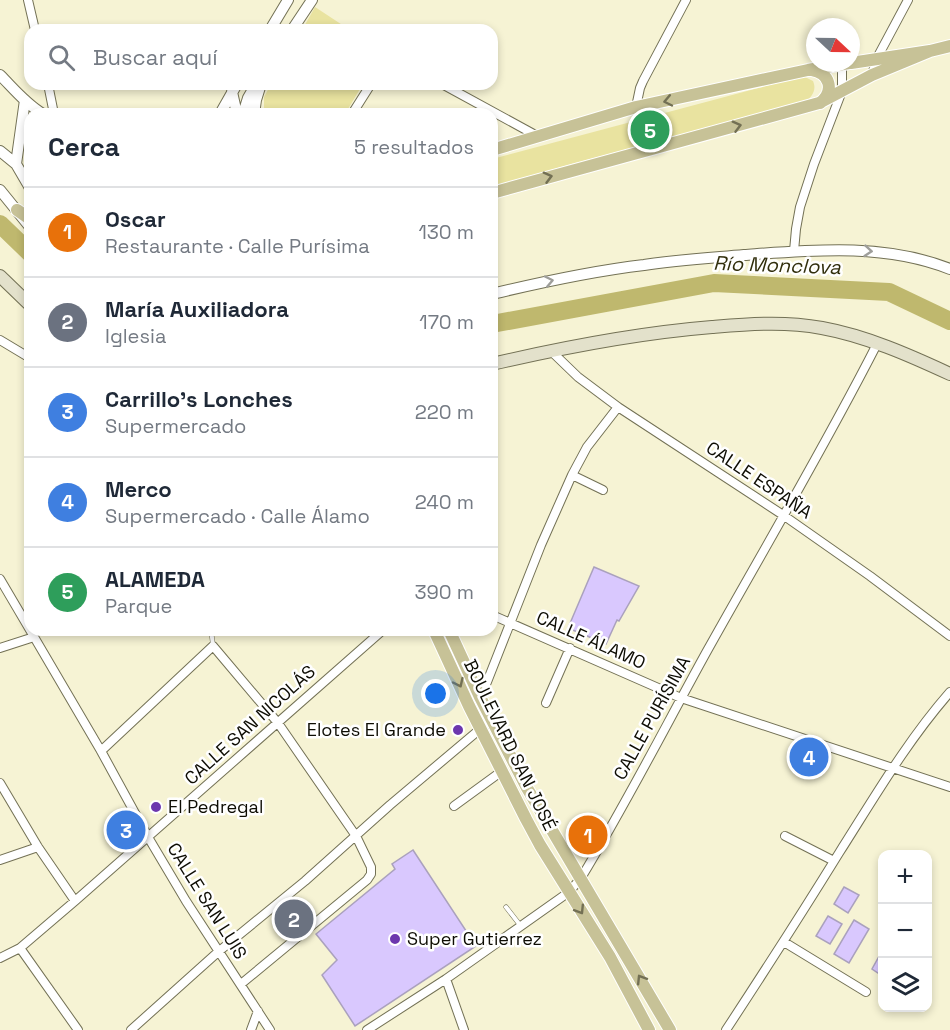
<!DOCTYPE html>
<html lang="es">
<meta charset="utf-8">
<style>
body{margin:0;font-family:"Space Grotesk",sans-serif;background:#f2f2f3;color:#1f2937}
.controls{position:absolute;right:18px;bottom:18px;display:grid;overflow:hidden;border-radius:12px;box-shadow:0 3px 9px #0003}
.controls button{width:54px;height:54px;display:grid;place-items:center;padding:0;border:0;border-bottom:2px solid #e0e1e3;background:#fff;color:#1f2937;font:30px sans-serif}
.compass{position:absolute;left:806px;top:18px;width:54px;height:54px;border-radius:50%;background:#fff;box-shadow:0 3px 9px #0003;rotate:112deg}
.you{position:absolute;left:436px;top:694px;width:21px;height:21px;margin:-15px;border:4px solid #fff;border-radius:50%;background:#1a73e8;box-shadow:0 0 0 9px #1a73e833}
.badge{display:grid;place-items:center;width:39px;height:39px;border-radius:50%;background:#2563eb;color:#fff;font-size:20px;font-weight:700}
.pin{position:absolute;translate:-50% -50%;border:3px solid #fff;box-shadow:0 2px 6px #0006}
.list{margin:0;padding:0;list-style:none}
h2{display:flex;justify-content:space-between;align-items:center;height:78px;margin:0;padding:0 24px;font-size:26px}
h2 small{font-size:20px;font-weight:400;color:#747a83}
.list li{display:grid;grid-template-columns:39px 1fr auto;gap:18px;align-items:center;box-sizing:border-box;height:90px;padding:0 24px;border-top:2px solid #e0e1e3}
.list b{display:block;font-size:22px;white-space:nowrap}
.list p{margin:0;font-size:20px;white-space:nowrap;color:#747a83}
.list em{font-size:20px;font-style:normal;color:#747a83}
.icon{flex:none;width:33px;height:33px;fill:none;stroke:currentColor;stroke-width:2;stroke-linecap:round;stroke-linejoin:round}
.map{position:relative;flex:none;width:950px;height:1030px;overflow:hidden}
.search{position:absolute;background:#fff;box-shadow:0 3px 9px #0003;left:24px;top:24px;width:474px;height:66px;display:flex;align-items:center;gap:15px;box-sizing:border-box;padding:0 21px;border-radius:18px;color:#747a83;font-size:22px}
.panel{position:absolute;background:#fff;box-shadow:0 3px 9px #0003;left:24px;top:108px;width:474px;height:528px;border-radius:18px}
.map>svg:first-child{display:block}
.green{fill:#e9e3a0}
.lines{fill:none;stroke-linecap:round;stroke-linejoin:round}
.river{stroke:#bfb86e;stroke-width:18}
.building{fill:#d9c8fe;stroke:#aaa1bd;stroke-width:1.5}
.service-casing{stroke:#737155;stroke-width:5}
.minor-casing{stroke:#737155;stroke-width:10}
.tertiary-casing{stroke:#737155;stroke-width:12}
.secondary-casing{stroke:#737155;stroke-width:14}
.primary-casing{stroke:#fff;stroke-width:14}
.service{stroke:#fff;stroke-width:4}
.minor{stroke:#fff;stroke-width:8}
.tertiary{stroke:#fff;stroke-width:10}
.secondary{stroke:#e3e1cb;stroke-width:12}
.primary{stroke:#c7c297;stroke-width:12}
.oneway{stroke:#737054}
.oneway2{stroke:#9e9e9a}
.poi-dot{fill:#6c37ae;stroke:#fff;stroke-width:2}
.labels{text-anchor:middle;stroke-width:5;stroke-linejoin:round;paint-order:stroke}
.street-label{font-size:18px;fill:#0d0c03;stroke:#fff}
.poi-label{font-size:18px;fill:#0d0c03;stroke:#fff;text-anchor:start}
.water-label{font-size:20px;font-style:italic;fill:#312e0c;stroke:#fff}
</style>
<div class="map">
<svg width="950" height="1030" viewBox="0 0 950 1030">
<rect width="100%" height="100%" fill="#f6f3d4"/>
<path class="green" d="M315,7L350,30H302Z
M803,76L813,81C817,90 812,97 805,102L575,163L492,187V159Z
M271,84H363L345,114H264V97Z"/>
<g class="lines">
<path class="river" d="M0,224L30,253
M492,324L714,283L889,292L950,321"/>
</g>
<path class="building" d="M594,567L639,586L619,621L617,620L606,644L568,628Z
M413,850L476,946L355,1026L322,975L337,960L316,934L395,869L392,864Z
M844,887L859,895L848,913L834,904Z
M828,916L842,924L830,944L816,936Z
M854,920L869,929L849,963L834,954Z
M882,951V972L881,975L872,969Z"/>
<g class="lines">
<defs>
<path id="service" d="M211,630L213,645
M506,907L520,925"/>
<path id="minor" d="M28,0L35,30
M872,75L877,58L908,0
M48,84L54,114
M442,84L539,137
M636,107L640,88L643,81L686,0
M352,114L371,84
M794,251L796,229L800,207L814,164L842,91V64
M0,340L30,358
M551,351L578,377L618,407L783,515L870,576L950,636
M572,475L603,490
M0,579L30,630
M492,615L681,698L950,787
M30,630L101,751L148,837L186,901L270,1030
M0,648L34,637
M546,703L570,648
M469,706L480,697L487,682L541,545L572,475L587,447L618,407
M101,751L213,646L278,723L356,836L371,867V874L367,880L241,984
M0,783L38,847L75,901
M454,806L502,771
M785,836L834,861
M0,860L38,847
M784,942L866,992
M20,948L78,1030
M0,958L20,948L75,901L383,630
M446,979L464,1030
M131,1030L218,952L305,881L390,805L492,719
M251,1030L258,1011
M367,1030L446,979L569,892L581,878C626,804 665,727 707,651C764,549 824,448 877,344
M726,1030C764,972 802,913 839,853C874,798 907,741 950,692"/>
<path id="tertiary" d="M270,30L288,0
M292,30L312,0
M0,75C14,89 26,104 43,114
M232,92L237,114
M220,114L237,84
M243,114L248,98L256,84
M254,114L256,100L261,84
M0,151L16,164L30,188
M16,164L25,100
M0,190L30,227
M492,294C542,282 593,271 644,265C677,260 710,258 744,255C813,250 884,243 950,269"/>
<path id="secondary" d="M0,276L30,305
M492,364C565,347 638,333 712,327C750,324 784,321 822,328C866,336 909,355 950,374"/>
<path id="primary" d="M851,63L930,51L950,46
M812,70C830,73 835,91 820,103
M492,150L636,107L808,70L849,63
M492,193L819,103L872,75L930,51
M17,210L30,219
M434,630L469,706L526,819L540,845L610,957L649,1030
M449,630L480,697L527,788L670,1030"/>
</defs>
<use href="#service" class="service-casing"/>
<use href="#minor" class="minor-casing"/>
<use href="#tertiary" class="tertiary-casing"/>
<use href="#secondary" class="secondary-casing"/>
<use href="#primary" class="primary-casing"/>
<use href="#service" class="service"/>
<use href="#minor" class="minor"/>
<use href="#tertiary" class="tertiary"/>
<use href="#secondary" class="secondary"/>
<use href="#primary" class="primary"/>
</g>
<defs><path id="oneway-chevron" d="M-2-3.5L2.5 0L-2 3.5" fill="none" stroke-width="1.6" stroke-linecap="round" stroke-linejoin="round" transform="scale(1.5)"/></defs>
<g class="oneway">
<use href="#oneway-chevron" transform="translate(668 101) rotate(168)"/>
<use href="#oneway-chevron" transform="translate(737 126) rotate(-15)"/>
<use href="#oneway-chevron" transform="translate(548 177) rotate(-15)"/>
<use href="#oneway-chevron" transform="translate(459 683) rotate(65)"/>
<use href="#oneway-chevron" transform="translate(580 910) rotate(58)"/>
<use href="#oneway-chevron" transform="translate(641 979) rotate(-122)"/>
</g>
<g class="oneway2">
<use href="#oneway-chevron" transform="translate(868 251) rotate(5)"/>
<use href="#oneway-chevron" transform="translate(549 281) rotate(-12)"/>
</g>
<g class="poi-dot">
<circle cx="458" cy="730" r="6"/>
<circle cx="156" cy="807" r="6"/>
<circle cx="395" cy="939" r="6"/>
</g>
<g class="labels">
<g class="street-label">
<text transform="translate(759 480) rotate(34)" y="6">CALLE ESPAÑA</text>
<text transform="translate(591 640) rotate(24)" y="6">CALLE ÁLAMO</text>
<text transform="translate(652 718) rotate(-61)" y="6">CALLE PURÍSIMA</text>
<text transform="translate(250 725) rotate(-42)" y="6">CALLE SAN NICOLÁS</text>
<text transform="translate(510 745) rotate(64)" y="6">BOULEVARD SAN JOSÉ</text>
<text transform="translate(207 901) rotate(58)" y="6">CALLE SAN LUIS</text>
</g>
<g class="poi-label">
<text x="446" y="736" text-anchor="end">Elotes El Grande</text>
<text x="168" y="813">El Pedregal</text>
<text x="407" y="945">Super Gutierrez</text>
</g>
<g class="water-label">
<text transform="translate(777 265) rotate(2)" y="7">Río Monclova</text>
</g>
</g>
</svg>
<div class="controls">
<button>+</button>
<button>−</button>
<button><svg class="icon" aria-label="layers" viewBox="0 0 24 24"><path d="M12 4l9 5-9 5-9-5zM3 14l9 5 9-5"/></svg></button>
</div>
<svg class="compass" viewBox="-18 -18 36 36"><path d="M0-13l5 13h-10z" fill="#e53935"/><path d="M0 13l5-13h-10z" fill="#747a83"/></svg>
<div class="you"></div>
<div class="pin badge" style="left:588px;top:835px;background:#e8710a">1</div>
<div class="pin badge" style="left:294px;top:919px;background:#6b7280">2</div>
<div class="pin badge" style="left:126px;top:830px;background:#3f7fe0">3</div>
<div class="pin badge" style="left:809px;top:757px;background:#3f7fe0">4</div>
<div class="pin badge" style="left:650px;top:130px;background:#2e9e5b">5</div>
<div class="search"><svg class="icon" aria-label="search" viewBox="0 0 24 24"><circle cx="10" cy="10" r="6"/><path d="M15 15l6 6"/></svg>Buscar aquí</div>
<section class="panel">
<h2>Cerca<small>5 resultados</small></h2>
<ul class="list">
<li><span class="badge" style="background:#e8710a">1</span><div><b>Oscar</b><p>Restaurante · Calle Purísima</p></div><em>130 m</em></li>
<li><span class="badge" style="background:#6b7280">2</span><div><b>María Auxiliadora</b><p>Iglesia</p></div><em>170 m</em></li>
<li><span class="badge" style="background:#3f7fe0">3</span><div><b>Carrillo's Lonches</b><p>Supermercado</p></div><em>220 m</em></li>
<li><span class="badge" style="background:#3f7fe0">4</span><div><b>Merco</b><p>Supermercado · Calle Álamo</p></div><em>240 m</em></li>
<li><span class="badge" style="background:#2e9e5b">5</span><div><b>ALAMEDA</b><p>Parque</p></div><em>390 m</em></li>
</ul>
</section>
</div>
